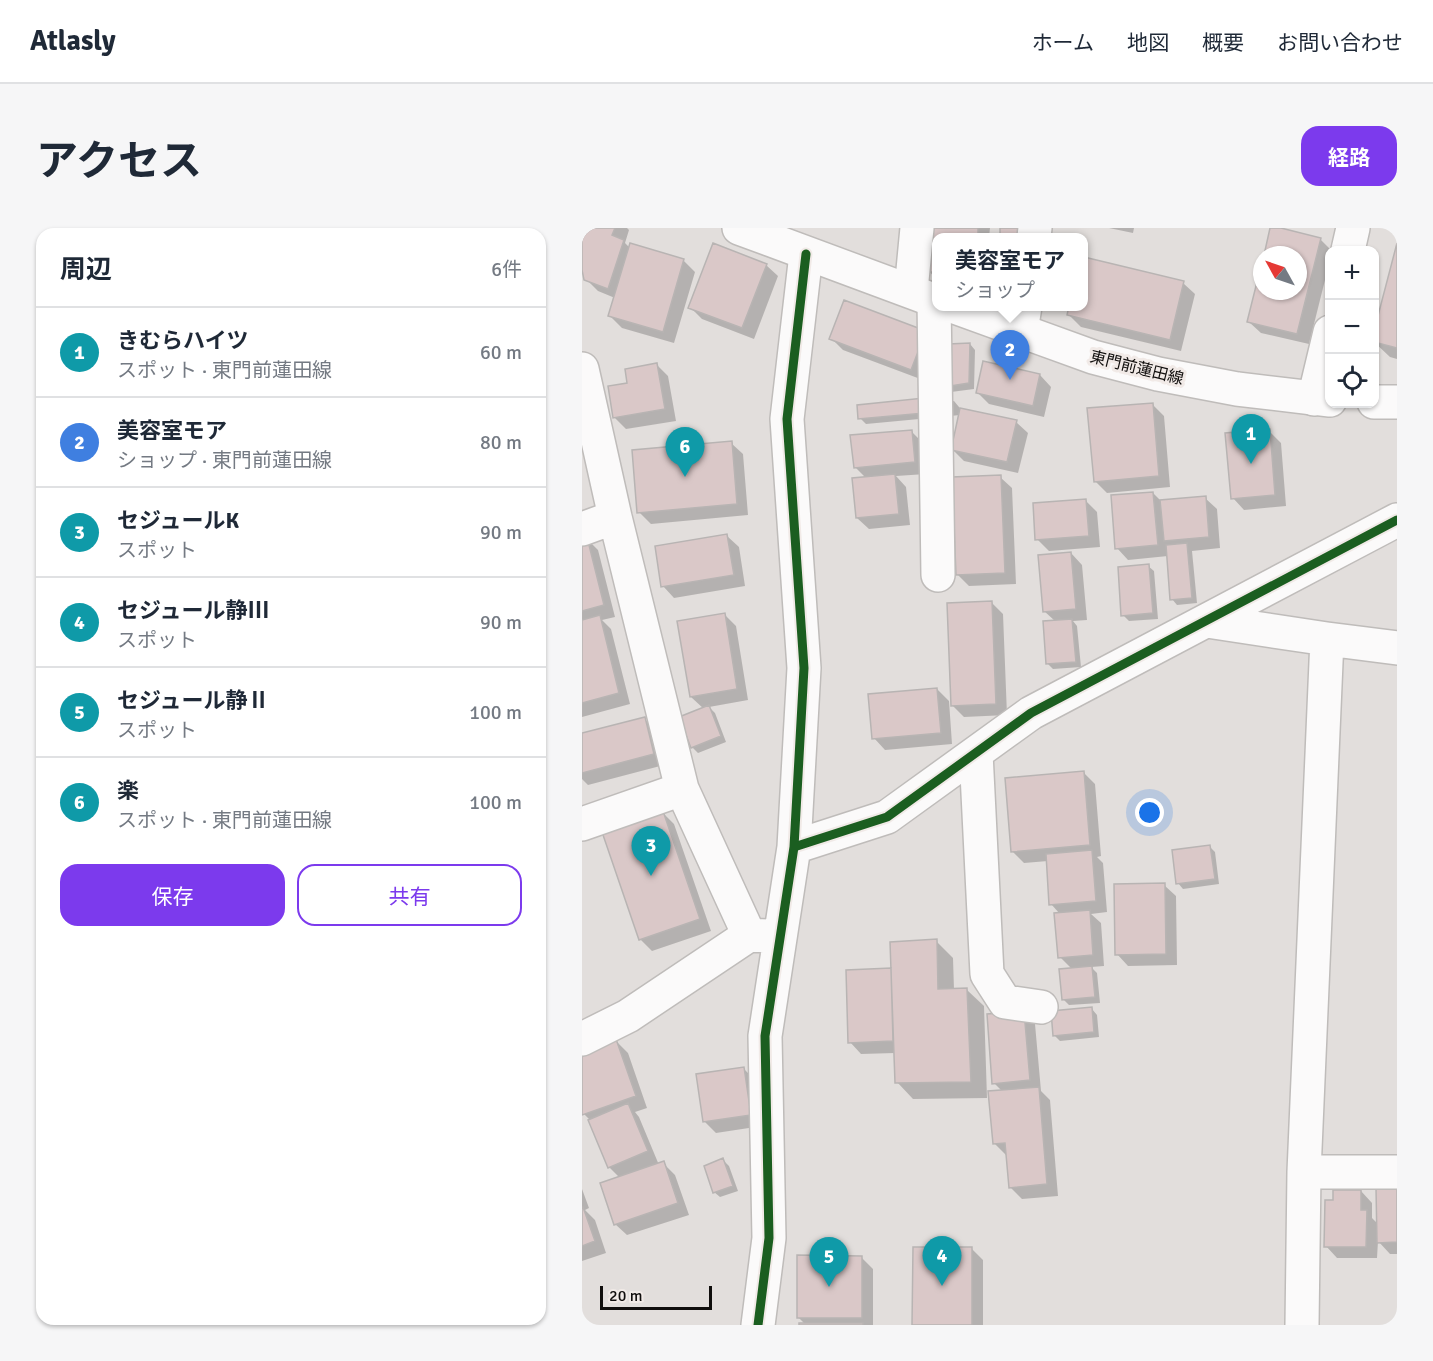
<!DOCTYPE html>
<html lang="ja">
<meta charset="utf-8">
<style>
body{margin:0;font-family:Signika,"Noto Sans JP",sans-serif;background:#f6f6f7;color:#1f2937}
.controls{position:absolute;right:18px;top:18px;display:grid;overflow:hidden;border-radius:12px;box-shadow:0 2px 4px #0004}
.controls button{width:54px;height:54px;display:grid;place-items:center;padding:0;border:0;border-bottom:2px solid #e0e1e3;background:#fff;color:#1f2937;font:30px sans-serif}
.compass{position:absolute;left:671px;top:18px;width:54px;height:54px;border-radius:50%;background:#fff;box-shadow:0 2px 4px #0004;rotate:310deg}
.scale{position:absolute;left:18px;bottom:15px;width:112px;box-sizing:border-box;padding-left:6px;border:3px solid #100e0d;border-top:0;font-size:16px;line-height:21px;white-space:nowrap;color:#100e0d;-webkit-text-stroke:4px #f1eae7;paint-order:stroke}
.you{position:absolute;left:568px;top:585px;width:21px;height:21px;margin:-15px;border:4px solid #fff;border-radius:50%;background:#1a73e8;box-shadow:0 0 0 9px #1a73e833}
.badge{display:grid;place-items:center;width:39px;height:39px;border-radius:50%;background:#7c3aed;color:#fff;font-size:20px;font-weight:700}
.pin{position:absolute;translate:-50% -50px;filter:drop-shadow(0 2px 3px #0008)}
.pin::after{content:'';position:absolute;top:32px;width:21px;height:18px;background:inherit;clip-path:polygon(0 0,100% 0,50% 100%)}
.popup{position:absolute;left:350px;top:5px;width:156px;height:78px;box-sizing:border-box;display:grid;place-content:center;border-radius:12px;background:#fff;filter:drop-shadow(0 2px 4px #0005);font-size:20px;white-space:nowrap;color:#747a83}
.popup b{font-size:22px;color:#1f2937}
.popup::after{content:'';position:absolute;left:50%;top:100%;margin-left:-12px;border:12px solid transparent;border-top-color:#fff}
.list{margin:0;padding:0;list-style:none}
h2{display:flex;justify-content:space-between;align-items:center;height:78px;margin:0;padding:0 24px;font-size:26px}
h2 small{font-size:20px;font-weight:400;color:#747a83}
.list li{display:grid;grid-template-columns:39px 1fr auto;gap:18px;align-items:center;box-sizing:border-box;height:90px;padding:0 24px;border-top:2px solid #e0e1e3}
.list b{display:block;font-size:22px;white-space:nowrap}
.list p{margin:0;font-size:20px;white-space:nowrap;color:#747a83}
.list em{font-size:20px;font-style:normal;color:#747a83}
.actions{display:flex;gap:12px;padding:18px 24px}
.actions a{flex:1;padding:14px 0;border:2px solid #7c3aed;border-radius:18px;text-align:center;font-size:21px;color:#7c3aed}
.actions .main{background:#7c3aed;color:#fff}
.icon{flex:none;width:33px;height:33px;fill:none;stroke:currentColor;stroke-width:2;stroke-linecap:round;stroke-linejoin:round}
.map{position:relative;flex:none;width:815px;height:1097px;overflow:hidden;border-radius:18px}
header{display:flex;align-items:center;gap:36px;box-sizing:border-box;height:84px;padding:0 30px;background:#fff;border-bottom:2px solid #e0e1e3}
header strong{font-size:28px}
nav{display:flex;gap:33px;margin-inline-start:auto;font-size:21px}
.intro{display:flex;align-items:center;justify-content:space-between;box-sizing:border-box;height:144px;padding:0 36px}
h1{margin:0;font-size:42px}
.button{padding:15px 27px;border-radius:18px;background:#7c3aed;color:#fff;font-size:21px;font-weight:700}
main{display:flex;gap:36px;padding:0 36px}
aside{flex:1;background:#fff;border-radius:18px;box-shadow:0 2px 4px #0004}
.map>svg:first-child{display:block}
.shadow{fill:#0003}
.building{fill:#dac8c8;stroke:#b8b4b3;stroke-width:1.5}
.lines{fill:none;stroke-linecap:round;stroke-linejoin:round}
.minor-casing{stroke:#bfbcba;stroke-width:36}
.major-casing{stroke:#bfbcba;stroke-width:36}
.minor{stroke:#fbfafa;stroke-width:33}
.major{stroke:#fbfafa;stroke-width:33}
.cycleway-casing{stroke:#f1eae7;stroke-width:13}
.cycleway{stroke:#1b5e20;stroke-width:9}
.labels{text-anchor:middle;stroke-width:6;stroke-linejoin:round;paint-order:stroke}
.street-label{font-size:16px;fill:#100e0d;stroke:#f1eae7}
</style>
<header>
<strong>Atlasly</strong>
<nav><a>ホーム</a><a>地図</a><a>概要</a><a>お問い合わせ</a></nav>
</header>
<div class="intro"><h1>アクセス</h1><a class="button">経路</a></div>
<main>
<aside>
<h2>周辺<small>6件</small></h2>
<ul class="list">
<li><span class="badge" style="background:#0f9aa8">1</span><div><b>きむらハイツ</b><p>スポット · 東門前蓮田線</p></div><em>60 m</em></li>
<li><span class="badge" style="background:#3f7fe0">2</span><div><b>美容室モア</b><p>ショップ · 東門前蓮田線</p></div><em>80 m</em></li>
<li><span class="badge" style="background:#0f9aa8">3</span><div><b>セジュールK</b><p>スポット</p></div><em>90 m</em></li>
<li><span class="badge" style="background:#0f9aa8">4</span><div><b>セジュール静Ⅲ</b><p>スポット</p></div><em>90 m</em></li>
<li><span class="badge" style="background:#0f9aa8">5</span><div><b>セジュール静Ⅱ</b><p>スポット</p></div><em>100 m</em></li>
<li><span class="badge" style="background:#0f9aa8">6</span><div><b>楽</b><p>スポット · 東門前蓮田線</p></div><em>100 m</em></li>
</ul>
<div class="actions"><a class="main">保存</a><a>共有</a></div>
</aside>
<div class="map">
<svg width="815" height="1097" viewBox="0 0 815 1097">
<rect width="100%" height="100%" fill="#e2dedc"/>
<path class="shadow" d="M0,0H45L47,2L43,15L48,20L101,32L113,44L92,115L40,100L28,88L33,70L16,63L4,51L0,36Z
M350,0H408L407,9H354V51L347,43Z
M527,0H552L551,5Z
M690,0L738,11L749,22H748V32L727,116L679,105L667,94L680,40V63H716V27H683Z
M815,21V131L808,129L792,114Z
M502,31L601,55L613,66L599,123L499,99L487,87L502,78Z
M184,37L196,48L172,111L120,91L108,79Z
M343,105L341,152L261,122L249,110Z
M388,116L393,122L392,161L369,164L364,159Z
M75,137L86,148L94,193L44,201L32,189L47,156Z
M458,147L469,159L462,189L407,176L396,165Z
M342,172L348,190L284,196L278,190Z
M372,173L377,179L378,181L434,194L446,205L436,245L382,233L370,221L378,187L368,188L362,174Z
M570,176L582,188L588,259L525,265L513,253Z
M329,203L341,215L344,246L314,248L324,259L328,297L287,301L275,290L284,250L273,239Z
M687,203L699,215L704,278L662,282L651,270Z
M149,215L161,226L166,287L69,296L57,284Z
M418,249L430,260L434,356L387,358L375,346Z
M571,265L579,273L623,270L635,281L638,320L610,323L615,375L595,377L590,371L586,328L546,332L535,320Z
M503,272L515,284L518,319L467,323L455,311Z
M145,308L157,319L163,358L92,370L81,358Z
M5,311L16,322L33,389L20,392L29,401L48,476L0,489V312Z
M489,325L500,337L505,392L491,393L495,398L499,439L471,441L466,436L473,393L462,383Z
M566,338L572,343L576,391L547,393L541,387Z
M409,374L421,386L425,487L382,489L370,477Z
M142,386L154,398L166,472L127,479L133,485L144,514L116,525L110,519L122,481L109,469Z
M355,461L367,473L370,516L303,522L292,510Z
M62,491L74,502L82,537L6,557L0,551V507Z
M501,544L513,556L519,628L515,629L521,635L525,684L509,686L519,695L522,738L509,739L515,745L518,775L487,777L481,771L490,741L478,729V686L469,676L466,633L442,635L430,623Z
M81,585L92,596L129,703L70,723L58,711Z
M627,618L633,624L637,656L601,661L596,655Z
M582,657L594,668L595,737L546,738L535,726Z
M354,713L371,730L372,762H385L402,778L405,870L331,871L315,854L313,825L279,826L268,814L310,742Z
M510,781L515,787L517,809L478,813L472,807Z
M441,785L453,796L459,863L468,872L476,968L440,971L428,959L425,927H424L412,915L420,863L412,855Z
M34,813L46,825L65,880L53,884L57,889L77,937L81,935L93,947L107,987L45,1007L33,996L38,950L27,939L8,892L2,886L0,881Z
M162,841L174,853L180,898L134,905L123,894Z
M141,932L147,938L156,963L138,969L132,964Z
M0,961L7,980L3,982L13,992L24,1025L0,1033Z
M815,961V1026H808L796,1013L795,1030H755L744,1018L752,973L779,963L790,975V990L796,996Z
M389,1020L401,1032V1097H332Z
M279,1029L291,1041V1097H218H224L217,1090Z"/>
<path class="building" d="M0,0H33L30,7L42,12L26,61L2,52L0,42Z
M348,0H396V9H354V44H346Z
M418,0H441L440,9H418Z
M688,0H699L739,10L715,106L665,94L680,34V63H716V27H682Z
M48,15L102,31L81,104L26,88Z
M131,15L185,36L160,100L106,80Z
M815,15V120L792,114V103Z
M502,29L602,53L588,112L485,87L487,78H502Z
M262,72L344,103L329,142L247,111Z
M388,115L387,155L362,159L366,116Z
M401,133L458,146L451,178L394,165Z
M75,135L83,181L31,190L26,158L45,155L43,141Z
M342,170L343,185L276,191L275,177Z
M571,175L577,248L512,254L505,180Z
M378,180L435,192L425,234L369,222Z
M688,201L693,267L649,271L643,205Z
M330,202L333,234L272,240L268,207Z
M150,213L155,276L55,285L50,222Z
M313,246L317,286L274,290L270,250Z
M419,247L423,345L374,347L370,249Z
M571,264L576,317L533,321L529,267Z
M624,268L627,309L582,313L578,272Z
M504,271L507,308L453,312L451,275Z
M145,306L152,347L79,359L73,318Z
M5,309L22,377L0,383V310Z
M605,315L610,370L588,372L584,317Z
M489,324L494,381L461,384L456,327Z
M567,336L571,385L539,388L536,339Z
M410,373L414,476L369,478L365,375Z
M143,385L155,461L108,469L95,393Z
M18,387L37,465L0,475V392Z
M490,391L494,434L464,436L461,393Z
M355,460L359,505L290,511L286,466Z
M127,477L139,508L109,520L97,489Z
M63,489L72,526L0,545V505Z
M502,543L508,617L429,624L423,550Z
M81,583L118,691L57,712L20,604Z
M628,617L633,651L594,656L590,622Z
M510,622L514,673L467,677L464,626Z
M583,655L584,726L533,727L532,656Z
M508,682L511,727L476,730L472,685Z
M355,711L356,761L385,760L389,854L313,855L308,714Z
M510,738L513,769L480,772L477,741Z
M309,740L311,813L266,815L264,742Z
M510,779L512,804L471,808L469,783Z
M442,783L448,852L410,856L405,786Z
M34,811L54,868L0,887V823Z
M162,839L169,887L121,894L114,846Z
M457,859L465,956L427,960L423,915L411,916L406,863Z
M46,875L66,923L26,940L6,892Z
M141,930L151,958L131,965L122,938Z
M82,933L96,975L32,997L18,955Z
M794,960H815V1014L795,1015Z
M751,962H779V982H785L784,1019H742L743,972H751Z
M0,979H1L13,1013L0,1018Z
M331,1019H390V1097H330Z
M215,1027L280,1028V1090H215Z
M217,1095H281V1097H217Z"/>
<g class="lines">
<defs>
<path id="minor" d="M452,9L453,0
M766,22L771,0
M329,63L335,0
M352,72L356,347
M439,104L443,78
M0,141L33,289L100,561L167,707
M732,171L748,104
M0,301L33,289
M625,393L745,411L815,420
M394,525L405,746L423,774L459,779
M0,596L100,561
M212,619L305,589L449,485L815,292
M0,811L46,788L167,707L187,708
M722,944H815
M176,1097L187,1010L183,808L212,619L222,440L205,191L224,26
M720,1097L722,944L745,411"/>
<path id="major" d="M157,0L354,73
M370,78L511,129L576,146L655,161L748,172
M792,174H815"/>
</defs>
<use href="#minor" class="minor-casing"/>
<use href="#major" class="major-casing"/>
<use href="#minor" class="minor"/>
<use href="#major" class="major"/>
<defs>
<path id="cycleway" d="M212,619L305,589L449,485L815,292
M176,1097L187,1010L183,808L212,619L222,440L205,191L224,26"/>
</defs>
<use href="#cycleway" class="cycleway-casing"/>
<use href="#cycleway" class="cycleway"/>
</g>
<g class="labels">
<g class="street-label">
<text transform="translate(555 139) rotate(14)" y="6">東門前蓮田線</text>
</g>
</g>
</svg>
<div class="controls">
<button>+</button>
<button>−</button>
<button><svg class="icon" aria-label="locate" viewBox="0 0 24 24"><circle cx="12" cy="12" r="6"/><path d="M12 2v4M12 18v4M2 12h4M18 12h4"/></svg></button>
</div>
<svg class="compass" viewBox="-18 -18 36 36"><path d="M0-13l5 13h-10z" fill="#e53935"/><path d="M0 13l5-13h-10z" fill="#747a83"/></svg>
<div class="scale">20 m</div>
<div class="you"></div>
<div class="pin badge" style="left:669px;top:236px;background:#0f9aa8">1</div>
<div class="pin badge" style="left:428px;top:152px;background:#3f7fe0">2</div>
<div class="popup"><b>美容室モア</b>ショップ</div>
<div class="pin badge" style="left:69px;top:648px;background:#0f9aa8">3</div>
<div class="pin badge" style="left:360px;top:1058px;background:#0f9aa8">4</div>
<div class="pin badge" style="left:247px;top:1059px;background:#0f9aa8">5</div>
<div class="pin badge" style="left:103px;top:249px;background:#0f9aa8">6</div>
</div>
</main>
